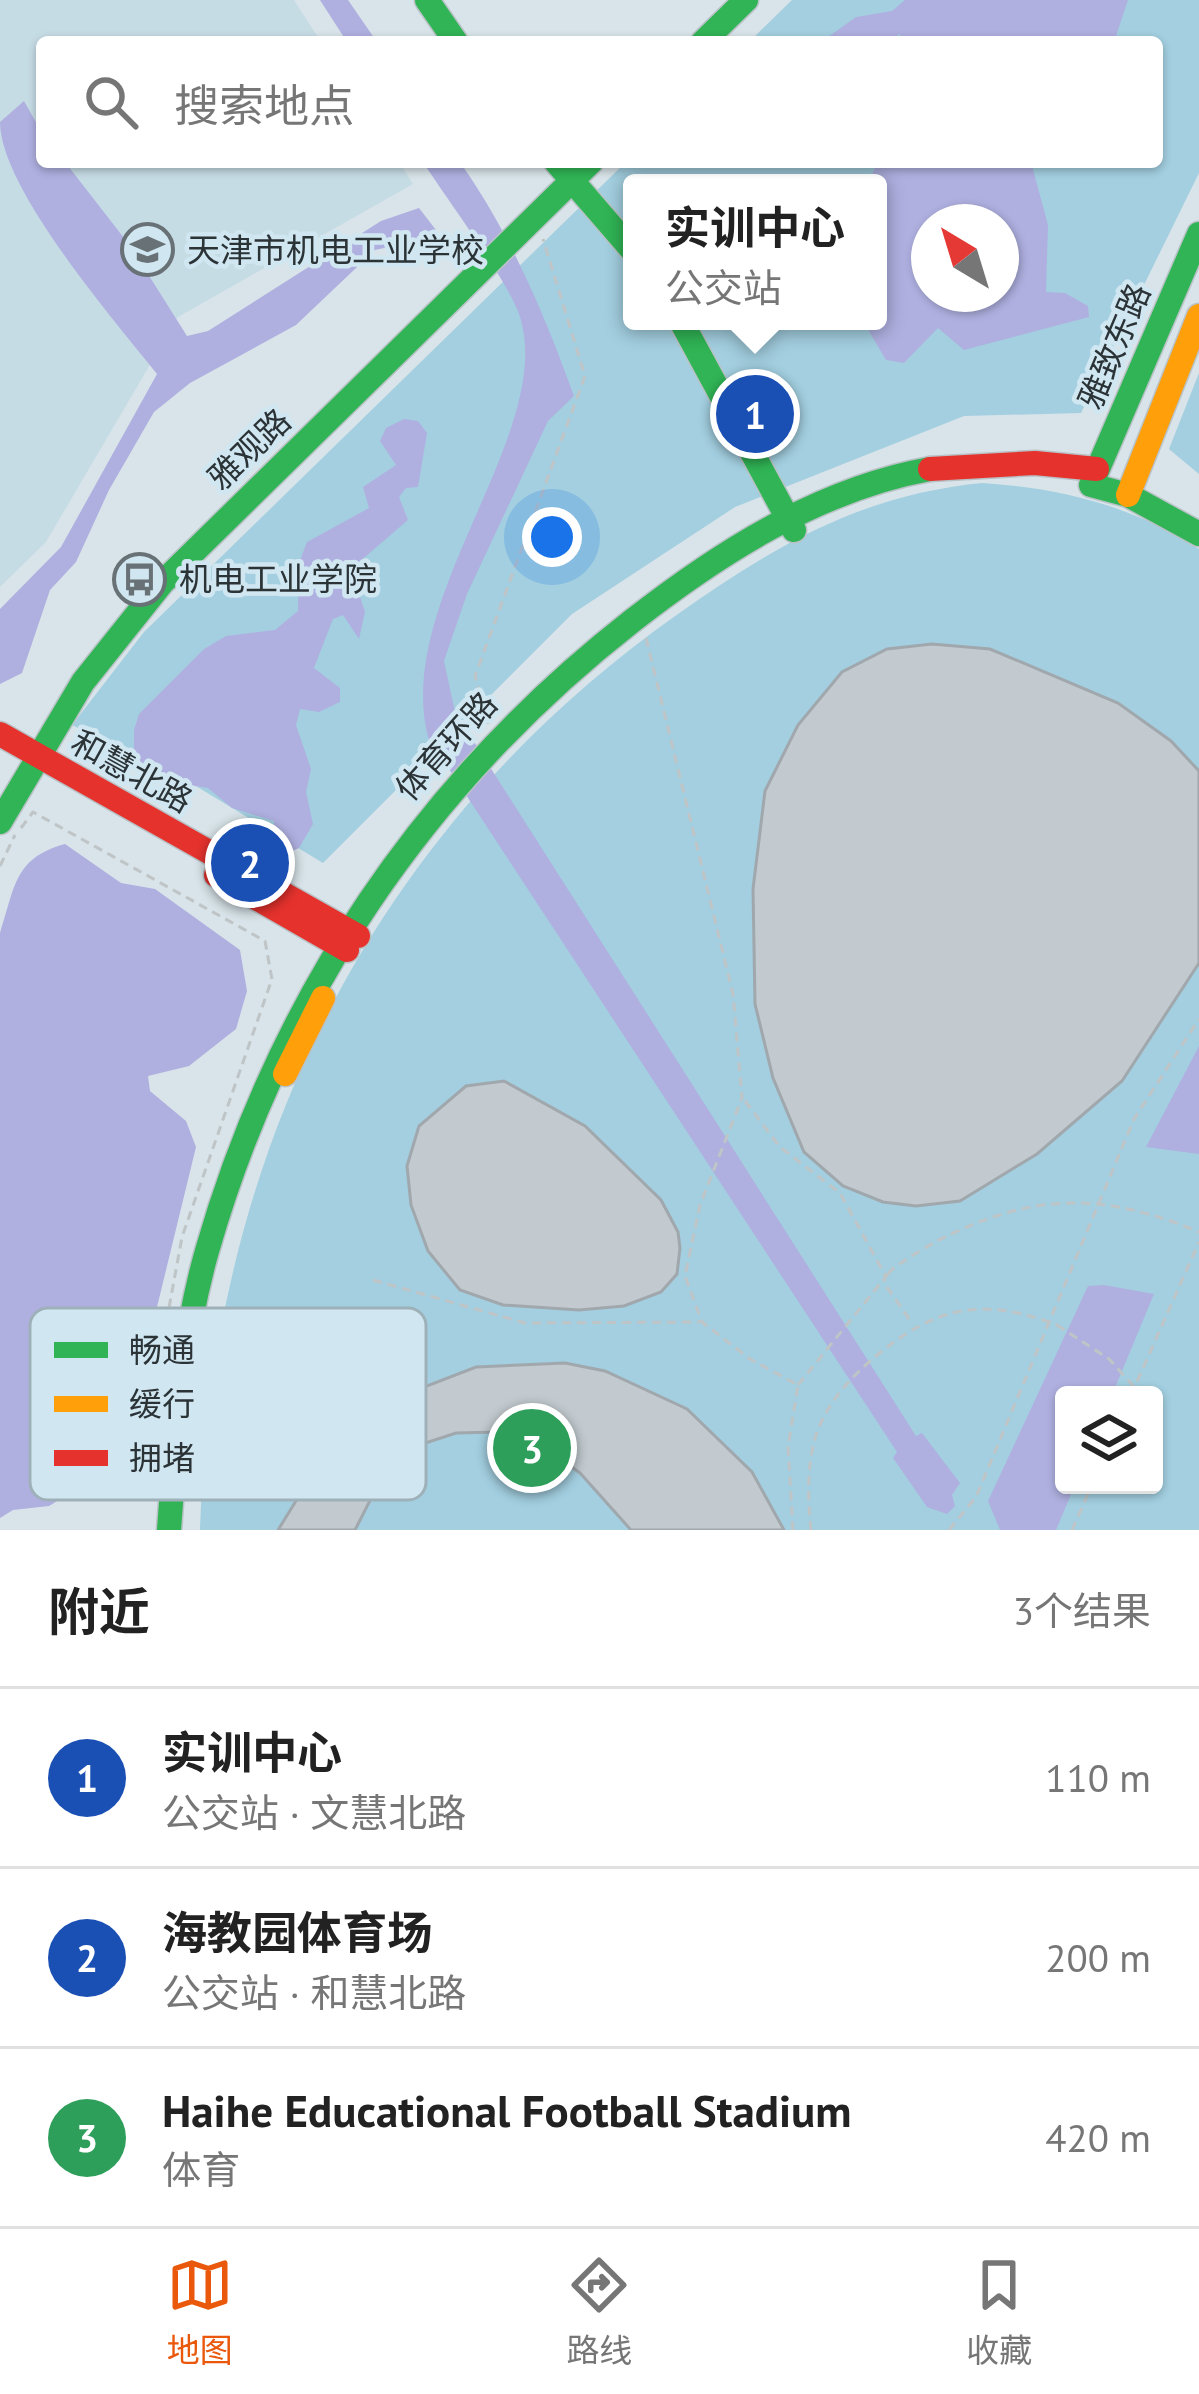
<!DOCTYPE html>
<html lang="zh">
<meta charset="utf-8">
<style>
body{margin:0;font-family:"PT Sans","Noto Sans SC",sans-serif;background:#f2f2f2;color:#222}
.controls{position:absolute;right:36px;bottom:36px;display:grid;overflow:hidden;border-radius:12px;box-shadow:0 3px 9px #0004}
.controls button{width:108px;height:108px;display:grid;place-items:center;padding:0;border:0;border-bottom:3px solid #e0e0e0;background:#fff;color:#222;font:60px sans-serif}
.compass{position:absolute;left:911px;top:204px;width:108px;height:108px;border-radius:50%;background:#fff;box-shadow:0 3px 9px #0004;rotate:322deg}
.you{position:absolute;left:552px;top:537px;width:42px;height:42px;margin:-30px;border:9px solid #fff;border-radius:50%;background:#1a73e8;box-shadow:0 0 0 18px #1a73e833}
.badge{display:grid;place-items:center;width:78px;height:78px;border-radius:50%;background:#ea580c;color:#fff;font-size:39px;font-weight:700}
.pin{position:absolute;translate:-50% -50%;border:6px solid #fff;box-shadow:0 3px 12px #0006}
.popup{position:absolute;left:623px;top:174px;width:264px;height:156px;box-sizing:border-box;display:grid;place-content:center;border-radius:12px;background:#fff;filter:drop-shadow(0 3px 9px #0005);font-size:39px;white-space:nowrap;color:#767676}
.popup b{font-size:45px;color:#222}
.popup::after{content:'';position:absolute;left:50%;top:100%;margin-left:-24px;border:24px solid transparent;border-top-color:#fff}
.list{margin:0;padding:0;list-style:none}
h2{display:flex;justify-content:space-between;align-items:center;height:156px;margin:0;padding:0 48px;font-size:51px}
h2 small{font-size:39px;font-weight:400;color:#767676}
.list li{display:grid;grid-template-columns:78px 1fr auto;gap:36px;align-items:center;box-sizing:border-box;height:180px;padding:0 48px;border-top:3px solid #e0e0e0}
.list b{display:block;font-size:45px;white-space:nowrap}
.list p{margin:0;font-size:39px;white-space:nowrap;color:#767676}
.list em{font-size:39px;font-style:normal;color:#767676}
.icon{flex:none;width:66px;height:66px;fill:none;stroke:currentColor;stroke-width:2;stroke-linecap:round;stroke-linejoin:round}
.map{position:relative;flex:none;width:1199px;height:1530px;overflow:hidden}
.search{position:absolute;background:#fff;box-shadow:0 3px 9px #0004;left:36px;right:36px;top:36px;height:132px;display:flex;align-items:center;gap:30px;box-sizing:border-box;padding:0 42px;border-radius:12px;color:#767676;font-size:45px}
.sheet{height:696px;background:#fff}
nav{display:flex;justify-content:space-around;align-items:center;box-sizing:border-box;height:168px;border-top:3px solid #e0e0e0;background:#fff;font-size:33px;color:#767676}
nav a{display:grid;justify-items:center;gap:6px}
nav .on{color:#ea580c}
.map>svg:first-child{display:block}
.built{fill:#c6dce5}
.green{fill:#a3cfe0;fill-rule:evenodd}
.water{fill:#afb0e0;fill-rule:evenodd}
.building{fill:#c2cacf;stroke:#a0a8ad;stroke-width:3}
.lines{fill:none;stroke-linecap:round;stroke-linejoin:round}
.fast-casing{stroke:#b9c2c6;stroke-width:27}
.slow-casing{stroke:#b9c2c6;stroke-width:27}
.jam-casing{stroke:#b9c2c6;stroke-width:27}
.path{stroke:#bfc4c6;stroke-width:3;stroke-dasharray:9 6;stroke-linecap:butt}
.fast{stroke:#30b455;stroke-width:24}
.slow{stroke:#ff9f0a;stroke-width:24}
.jam{stroke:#e5322d;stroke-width:24}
.path-bridge{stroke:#bfc4c6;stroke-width:3;stroke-dasharray:9 6;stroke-linecap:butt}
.labels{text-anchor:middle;stroke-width:9;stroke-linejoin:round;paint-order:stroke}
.poi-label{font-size:33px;fill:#2b3337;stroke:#d0e7f1;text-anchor:start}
.street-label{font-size:33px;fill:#2b3337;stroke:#d0e7f1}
.key{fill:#d0e7f1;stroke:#9eb1b9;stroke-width:3}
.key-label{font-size:33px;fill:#2b3337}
</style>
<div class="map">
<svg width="1199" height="1530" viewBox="0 0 1199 1530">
<rect width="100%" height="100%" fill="#d8e4e9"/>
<path class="built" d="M0,0H294L321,42H42V162H399L413,184L178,317L46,542L0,587Z"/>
<path class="green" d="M792,0H1199V173L1081,413L964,416L735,507L572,614L323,863L191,783L72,725L144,632L626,162H1157V42H749ZM632,183H878V321H632ZM929,222H1001V294H929Z
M1199,373V474L1169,449Z
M982,483C1059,488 1134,506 1199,549V1530H200C210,1158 371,830 678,614C776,545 861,495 982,483ZM1064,1395H1154V1485H1064Z"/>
<path class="water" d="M320,0H348L377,42H347Z
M905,0H1128L1114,42H907L899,34L889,42H821L856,17L892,11Z
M24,101L42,133V162H65L131,247L187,336L208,331L381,221L419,208L436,230L416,241L375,250L296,325L190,383L154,412L109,490L76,562L50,590L22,673L0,684V609L61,547L157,374C114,320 0,188 0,122Z
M423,162H460C511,235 544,313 574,396L548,421L467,594L444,661L455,712L916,1436L922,1433L960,1483L952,1495L955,1506L947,1514L927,1507L893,1458L897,1452L428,737C393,599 556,433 520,317C509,282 446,198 423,162Z
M877,162H1031L1048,225L1046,292L1065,293L1088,306L1089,317L964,350L938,328L904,363L886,360L863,321H878V183H869ZM1001,222V294H929V222Z
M404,419L418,421L427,433L418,487L406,488L399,497L408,520L351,569L365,612L359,639L343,615L333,619L314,668L340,688V702L319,712L300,709L296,725L311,769L306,792L313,824L299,848L283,855L274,843V821L232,808L208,788L157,780L134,754V730L139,714L204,649L226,636L275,630L298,611L299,563L307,542L369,508L363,487L396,465L380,441L386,428Z
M65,844L121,883L155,889L240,950L247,991L236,1029L189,1066L148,1076L150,1091L186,1121L196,1147L119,1463L49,1506L13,1510L0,1518V933C15,887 14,858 65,844Z
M1199,1046V1154L1146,1147Z
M1104,1285L1154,1294L1112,1395H1064V1485H1075L1056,1530H1000L988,1501L1088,1286Z"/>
<path class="building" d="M932,644L990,649L1118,703L1171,741L1199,771V963L1122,1081L1037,1154L960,1201L916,1206L883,1202L843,1186L804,1152L773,1078L755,1004L753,889L765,791L798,725L842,672L887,649Z
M504,1081L585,1126L661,1200L678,1232L680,1248L677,1274L661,1292L624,1306L579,1310L503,1305L460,1290L428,1251L411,1205L407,1166L419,1126L466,1086Z
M565,1363L605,1371L687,1409L752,1472L784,1530H631L580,1473L539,1444L500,1432L456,1433L416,1446L383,1475L355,1530H278L322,1459L393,1399L476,1367Z"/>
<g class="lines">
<defs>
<path id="fast" d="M427,0L456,42
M703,42L746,0
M556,162L632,250
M1199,234L1091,485L1128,495L1199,534
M681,321L794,530
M0,822L83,682L162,583L591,162
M169,1530C176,1436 181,1342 207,1251C280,997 425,783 632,621C719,553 819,489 930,469"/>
<path id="slow" d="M1128,495L1199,316
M285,1074L323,998"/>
<path id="jam" d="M930,469L1035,463L1097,469
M0,734L358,936
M216,875L347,950"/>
</defs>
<use href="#fast" class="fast-casing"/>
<use href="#slow" class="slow-casing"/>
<use href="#jam" class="jam-casing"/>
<path class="path" d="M646,638L733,994L742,1098L700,1205L685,1276L702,1322L750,1359L798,1385L788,1447L793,1530
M488,724L475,676L585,376L543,239
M21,828L33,812L265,941L272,979L182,1237L137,1482
M0,866L15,835
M745,1101L780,1147L840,1193L885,1275L884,1283L912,1323
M888,1274C891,1268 921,1250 937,1241C1031,1193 1101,1191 1199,1232
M373,1280L525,1323L700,1322
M1131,1395L1199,1242
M811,1530C808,1502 807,1474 813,1446C820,1413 844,1384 869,1362C931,1308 979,1295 1057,1325
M949,1530L976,1497L1134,1119L1199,1019
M1072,1530L1092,1485"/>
<use href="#fast" class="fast"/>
<use href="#slow" class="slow"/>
<use href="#jam" class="jam"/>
<path class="path-bridge" d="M1057,1325L1109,1359L1137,1390
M798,1385L888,1274"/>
</g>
<defs>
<symbol id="school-ring" viewBox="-11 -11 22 22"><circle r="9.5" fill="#d0e7f1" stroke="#687175" stroke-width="1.5"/><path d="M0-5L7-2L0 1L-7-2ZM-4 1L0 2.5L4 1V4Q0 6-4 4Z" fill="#687175"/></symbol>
<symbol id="bus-ring" viewBox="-11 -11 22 22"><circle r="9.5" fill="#d0e7f1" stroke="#687175" stroke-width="1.5"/><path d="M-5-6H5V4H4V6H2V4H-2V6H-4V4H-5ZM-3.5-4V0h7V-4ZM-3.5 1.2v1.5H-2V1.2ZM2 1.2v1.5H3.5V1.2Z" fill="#687175"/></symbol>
</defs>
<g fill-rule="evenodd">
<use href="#school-ring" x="118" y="220" width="59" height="59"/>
<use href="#bus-ring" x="110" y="550" width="59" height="59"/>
</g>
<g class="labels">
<g class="poi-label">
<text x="187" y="262">天津市机电工业学校</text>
<text x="179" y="591">机电工业学院</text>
</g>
<g class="street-label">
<text transform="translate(1114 346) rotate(-67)" y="12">雅致东路</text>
<text transform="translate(249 449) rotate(-44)" y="12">雅观路</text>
<text transform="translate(446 746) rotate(-48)" y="12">体育环路</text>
<text transform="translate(132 771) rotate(29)" y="12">和慧北路</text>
</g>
</g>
<rect x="30" y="1308" width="396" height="192" rx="18" class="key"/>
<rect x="54" y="1342" width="54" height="16" fill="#30b455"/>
<rect x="54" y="1396" width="54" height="16" fill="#ff9f0a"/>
<rect x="54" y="1450" width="54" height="16" fill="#e5322d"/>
<g class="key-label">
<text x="129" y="1362">畅通</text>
<text x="129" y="1416">缓行</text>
<text x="129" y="1470">拥堵</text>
</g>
</svg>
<div class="controls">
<button><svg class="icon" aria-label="layers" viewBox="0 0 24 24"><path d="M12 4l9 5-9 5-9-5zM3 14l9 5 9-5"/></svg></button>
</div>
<svg class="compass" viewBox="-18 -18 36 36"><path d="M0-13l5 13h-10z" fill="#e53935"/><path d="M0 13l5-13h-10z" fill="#767676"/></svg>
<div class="you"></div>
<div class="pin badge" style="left:755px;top:414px;background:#1a4fb4">1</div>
<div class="popup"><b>实训中心</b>公交站</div>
<div class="pin badge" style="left:250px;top:863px;background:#1a4fb4">2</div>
<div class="pin badge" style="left:532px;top:1448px;background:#2e9e5b">3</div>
<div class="search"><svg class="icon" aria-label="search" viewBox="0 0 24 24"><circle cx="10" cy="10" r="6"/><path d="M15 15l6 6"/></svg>搜索地点</div>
</div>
<section class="sheet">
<h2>附近<small>3个结果</small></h2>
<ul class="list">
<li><span class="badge" style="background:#1a4fb4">1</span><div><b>实训中心</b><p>公交站 · 文慧北路</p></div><em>110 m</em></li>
<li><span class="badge" style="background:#1a4fb4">2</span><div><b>海教园体育场</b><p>公交站 · 和慧北路</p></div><em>200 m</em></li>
<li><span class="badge" style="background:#2e9e5b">3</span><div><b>Haihe Educational Football Stadium</b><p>体育</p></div><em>420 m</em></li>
</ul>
</section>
<nav>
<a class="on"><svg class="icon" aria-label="map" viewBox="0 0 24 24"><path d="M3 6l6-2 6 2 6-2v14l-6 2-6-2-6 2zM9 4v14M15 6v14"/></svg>地图</a>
<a><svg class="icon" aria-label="directions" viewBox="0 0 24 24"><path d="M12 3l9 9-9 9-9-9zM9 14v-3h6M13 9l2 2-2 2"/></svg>路线</a>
<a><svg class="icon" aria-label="saved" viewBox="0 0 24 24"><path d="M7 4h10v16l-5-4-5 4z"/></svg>收藏</a>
</nav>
